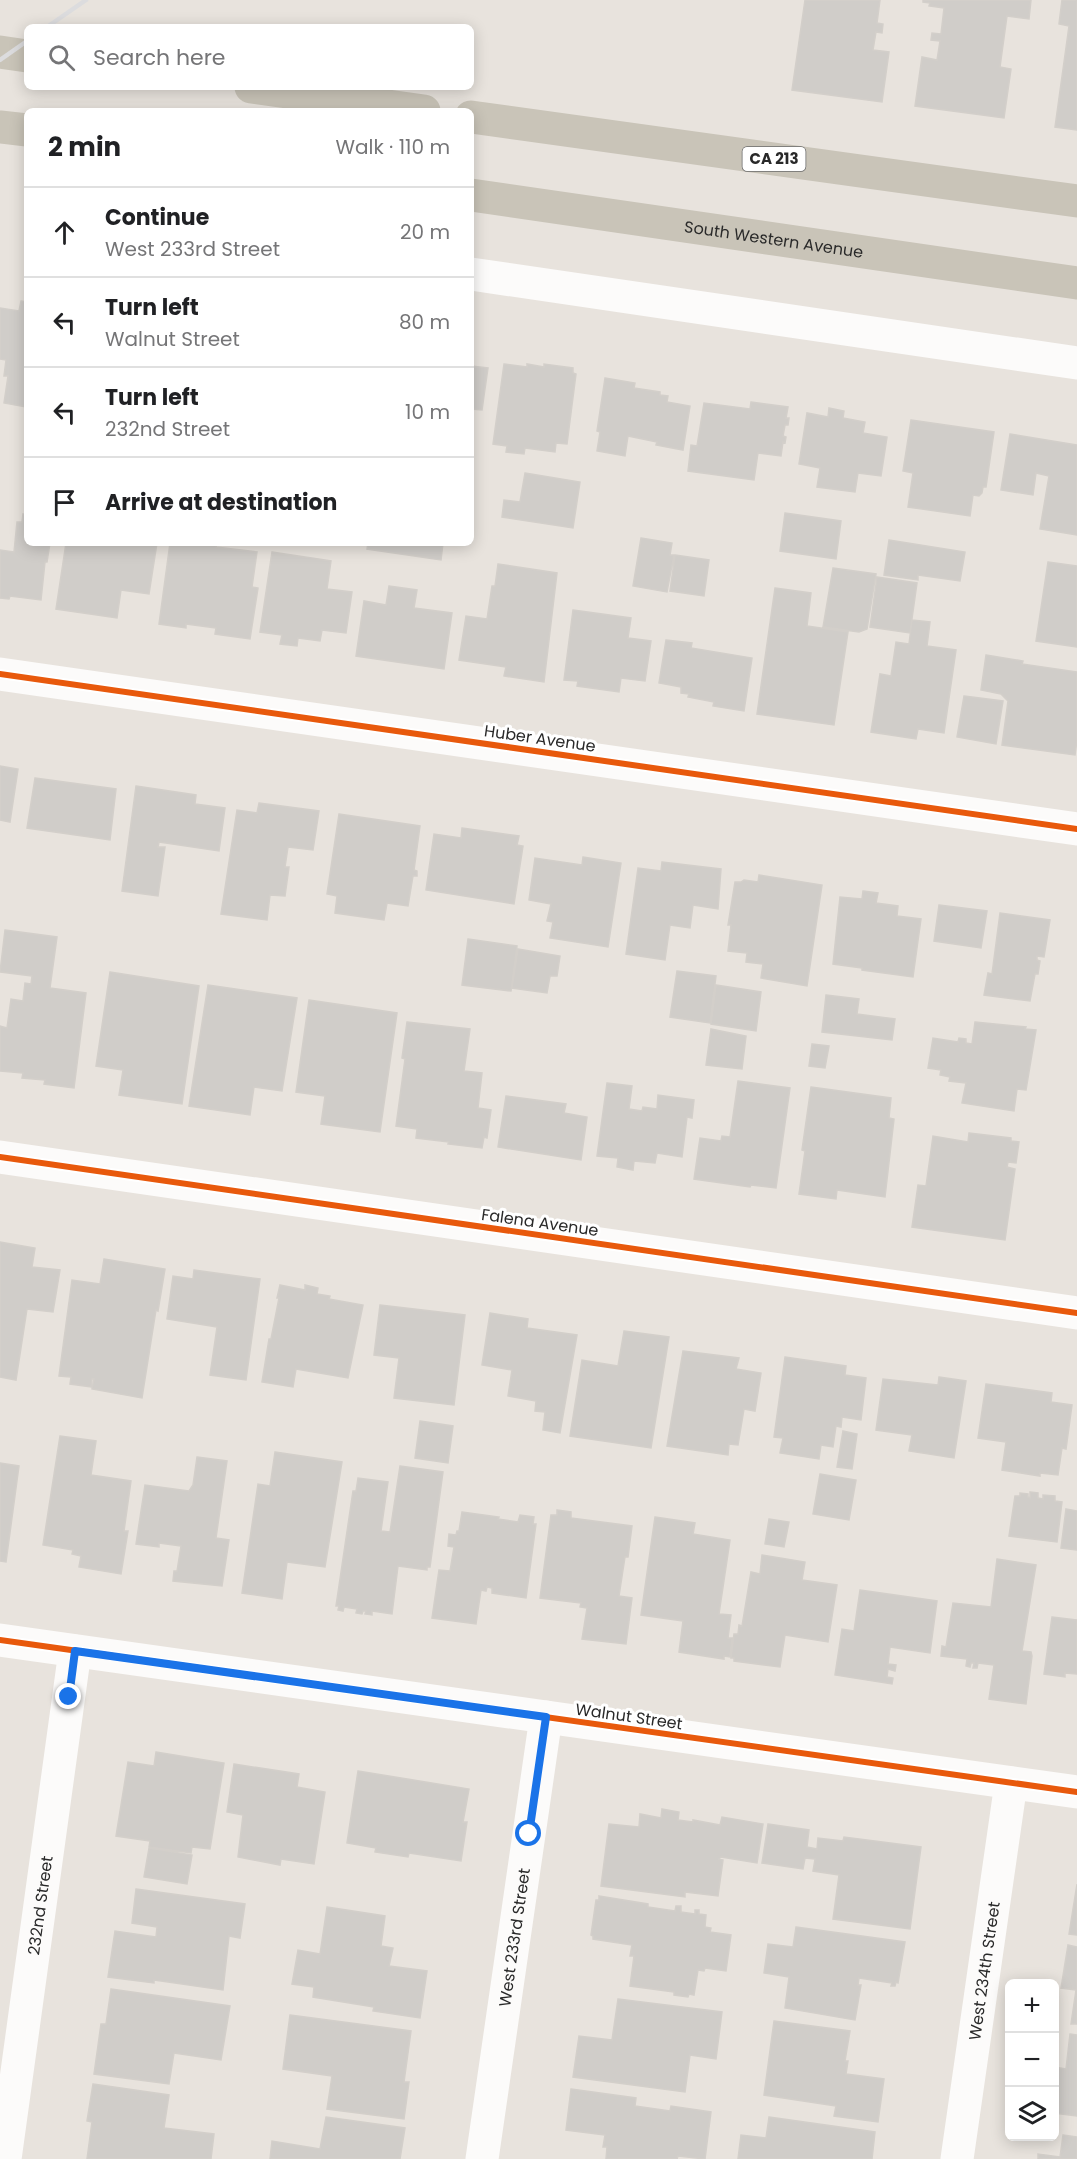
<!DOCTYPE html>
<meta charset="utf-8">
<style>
body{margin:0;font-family:Poppins,sans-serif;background:#f2f2f2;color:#202124}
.controls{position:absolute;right:18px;bottom:18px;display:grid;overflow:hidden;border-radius:9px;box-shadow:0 3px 15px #0003}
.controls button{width:54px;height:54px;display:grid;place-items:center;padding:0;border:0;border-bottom:2px solid #e0e0e0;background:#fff;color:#202124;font:30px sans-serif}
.stop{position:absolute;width:18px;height:18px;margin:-14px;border:4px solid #1a73e8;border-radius:50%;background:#fff}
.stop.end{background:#1a73e8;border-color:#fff;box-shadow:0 2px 6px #0008}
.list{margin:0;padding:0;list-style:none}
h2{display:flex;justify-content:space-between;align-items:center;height:78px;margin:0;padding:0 24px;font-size:26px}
h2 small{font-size:20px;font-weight:400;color:#757577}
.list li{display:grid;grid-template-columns:39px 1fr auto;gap:18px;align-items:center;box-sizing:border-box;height:90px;padding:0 24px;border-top:2px solid #e0e0e0}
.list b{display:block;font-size:22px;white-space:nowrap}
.list p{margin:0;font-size:20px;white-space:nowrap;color:#757577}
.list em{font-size:20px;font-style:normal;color:#757577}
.icon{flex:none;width:33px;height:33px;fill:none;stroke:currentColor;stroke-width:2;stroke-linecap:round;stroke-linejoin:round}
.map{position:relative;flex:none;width:1077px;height:2159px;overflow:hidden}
.search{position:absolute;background:#fff;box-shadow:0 3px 15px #0003;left:24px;top:24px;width:450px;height:66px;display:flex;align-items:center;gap:15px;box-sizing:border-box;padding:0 21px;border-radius:9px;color:#757577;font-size:22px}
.panel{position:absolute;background:#fff;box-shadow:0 3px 15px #0003;left:24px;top:108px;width:450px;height:438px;border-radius:9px}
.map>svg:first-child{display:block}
.building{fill:#d0cdc9;stroke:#d3cfca;stroke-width:1.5}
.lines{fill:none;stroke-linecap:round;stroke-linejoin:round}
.minor{stroke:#fcfbfa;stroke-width:33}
.major{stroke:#c9c4b8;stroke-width:33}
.rail{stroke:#dcdcde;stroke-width:4.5}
.cycleway-casing{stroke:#fff;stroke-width:10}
.cycleway{stroke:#e8590c;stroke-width:6}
.route{stroke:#1a73e8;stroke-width:8}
.labels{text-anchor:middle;stroke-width:6;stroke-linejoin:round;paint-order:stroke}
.shield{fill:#fff;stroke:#696969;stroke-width:1.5}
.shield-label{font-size:15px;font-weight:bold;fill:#292929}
.street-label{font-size:16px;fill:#292929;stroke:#fff}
</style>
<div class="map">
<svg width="1077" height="2159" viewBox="0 0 1077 2159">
<rect width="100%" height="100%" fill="#e8e3dd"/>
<path class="building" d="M805,0H880L877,23L883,24L882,33L876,32L873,50L889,52L882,102L792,90Z
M923,0H1031L1029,19L1007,16L1000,67L1011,69L1004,118L915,106L922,57L937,60L940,41L931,40L932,33L941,34L944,8L929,6L930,3L923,2Z
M1062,0H1077V130L1055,127L1069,26L1059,24Z
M21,301L27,302V407L4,403L8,376H4L6,360L0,359V308L19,311Z
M504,364L527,367V364L544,367V364L573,368V373L576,374L567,444L556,443L555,452L525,448L524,454L506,452L507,446L493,444Z
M471,366L488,368L482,410L471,409Z
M605,378L635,383L634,388L660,392V395L668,396L667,402L690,406L683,450L656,445L657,442L628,436L625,456L597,451L600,432L597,431Z
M751,402L788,407L786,418H789L788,425H785L783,436L786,437L785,443L783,442L781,456L758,453L754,480L688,471L691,445L697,446L704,403L750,409Z
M829,408L844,411L843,418L865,422L863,433L887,437L881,476L858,473L855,492L817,487L820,468L799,464L807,413L828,417Z
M911,420L994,432L986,487H983L982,493L979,496L973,495L970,516L908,507L913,473L903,471Z
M1010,434L1077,445V535L1040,529L1049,476L1036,473L1033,495L1001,490Z
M525,473L580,482L573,528L502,517L504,500L520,502Z
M785,513L841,521L836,559L780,551Z
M23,514L27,515V543H50L47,562H45L41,600L10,596L9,599L0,598V550L14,552L17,522H22Z
M641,538L672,543L670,555H674L667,592L633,586Z
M889,540L965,552L960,581L918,575V580L884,575Z
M66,543H157L149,594L121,590L117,618L56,609Z
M170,543H217L216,547L257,552L252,587L258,588L250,639L215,634L216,628L186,624V628L159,624Z
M368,543H443L441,560L367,549Z
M272,552L331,561L327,589L352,592L346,633L322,630L320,641L298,638L297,646L280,644L282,635L260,632Z
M675,555L709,560L704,596L670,591Z
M1048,562L1077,566V647L1036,641Z
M498,564L557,573L544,682L504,676L506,667L459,660L466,616L487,619L492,586H495Z
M833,568L876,574L867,629L859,632L823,627Z
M877,577L917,583L910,633L870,627Z
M389,586L417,590L414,608L452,613L444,669L356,656L364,601L386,605Z
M775,588L811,593L807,626L848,632L834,725L757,714Z
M573,610L631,618L628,638L651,641L645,681L621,678L619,692L577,686L578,681L564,680Z
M912,620L930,622L927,646L956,650L944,733L918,729L916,739L871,732L880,674L891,676L896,642L909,644Z
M666,640L692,643L691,648L752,658L744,711L713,706L714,702L688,697L689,694L681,693V687L659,683Z
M986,655L1023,661L1022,664L1077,672V740L1075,755L1002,745L1008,701L1001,694L981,690Z
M964,696L1003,701L996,744L957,737Z
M0,766L18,769L10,822L0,820Z
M35,778L116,789L110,840L27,828Z
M136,786L196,795L195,804L225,808L219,851L159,842L158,847H165L158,896L122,891Z
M259,803L319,811L313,850L288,847L285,867H289L285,896L270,895L267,920L221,914L237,810L257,813Z
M339,814L420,826L414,870L417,871V876H413L408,906L387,903L384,920L335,913L337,896L327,894Z
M462,828L519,836L517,845L523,846L514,904L426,890L434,834L461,838Z
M583,857L621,863L608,947L550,938L553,922L547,921L551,904L529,900L535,858L582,865Z
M662,862L721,869L718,909L693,905L690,928L670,925L665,960L626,954L638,868L661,871Z
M759,875L822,885L807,986L761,978L763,964L746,962L747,953L728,951L731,925H728L735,882H741L744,880L758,882Z
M863,891L878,893L876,903L898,906L897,916L921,919L913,977L862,970V968L833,964L840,897L862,899Z
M939,905L987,911L981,948L934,941Z
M1000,913L1050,920L1044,957L1037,956V960L1040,961L1038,974H1035L1030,1001L984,995L988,973L992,974Z
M5,930L57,937L50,988L86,993L74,1088L44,1084L45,1080L22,1078L23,1073L0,1071V1026L7,1028L11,999L23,1001L25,983L31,984L32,976L0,972Z
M468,939L517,946L511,991L462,985Z
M518,949L560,956L557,976H550L547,993L512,988Z
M677,971L716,976L710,1023L670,1017Z
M110,972L199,986L182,1104L119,1095L123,1070L96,1066Z
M208,985L297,998L282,1091L254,1087L250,1115L189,1106Z
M716,985L761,992L756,1031L711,1024Z
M826,995L859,999L857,1014L895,1019L892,1040L822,1032Z
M309,1000L397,1013L380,1132L321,1124L325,1096L296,1092Z
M407,1022L470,1029L464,1071L482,1073L478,1108L491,1110L487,1138L484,1137L482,1148L448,1144L449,1142L416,1138L417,1129L396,1126L405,1059L402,1058Z
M975,1022L1026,1027L1025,1029L1036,1030L1026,1090L1017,1089L1014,1111L962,1103L966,1083L949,1081L950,1077L940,1075L941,1070L928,1068L933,1038L958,1042L959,1038L966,1039V1043L972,1044Z
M711,1029L746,1036L742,1069L706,1065Z
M812,1044L829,1046L825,1068L809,1066Z
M738,1081L790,1088L776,1188L751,1185L750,1187L694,1179L700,1138L721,1141L722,1136L730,1137Z
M607,1083L632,1086L629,1109L642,1111L643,1107L657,1109L658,1095L694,1100L692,1118L687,1117L682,1157L657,1153L655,1163L634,1161L633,1170L617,1167L618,1158L597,1156Z
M811,1087L891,1098L889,1118L894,1119L885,1197L837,1190L836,1199L799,1194L805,1151L802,1150Z
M506,1096L566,1104L564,1113L587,1117L581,1160L498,1147Z
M969,1133L1011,1138V1141L1019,1142L1016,1163L1008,1162L1007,1167L1015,1169L1005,1240L912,1227L918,1185L926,1186L933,1136L968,1142Z
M0,1242L35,1248L32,1267L60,1270L53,1312L27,1309L16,1380L0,1377Z
M104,1259L165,1269L158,1311L156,1310L142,1398L92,1389L94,1379H92L91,1387L70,1384L71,1377L59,1376L72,1280L100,1284Z
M194,1270L260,1279L246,1380L210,1375L217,1327L167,1319L173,1276L193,1279Z
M280,1285L305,1290V1285L318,1288L317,1294L330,1296L329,1299L363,1305L348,1378L296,1369L293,1387L262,1382L269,1339H271L279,1298H277Z
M380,1305L465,1315L454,1405L394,1398L399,1358L374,1355Z
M490,1313L528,1319L527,1328L577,1335L560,1433L543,1430L545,1412L535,1411L536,1401L508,1396L512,1370L482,1365Z
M624,1331L669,1337L651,1448L570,1436L582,1360L618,1366Z
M683,1351L739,1358L736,1369L761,1373L755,1411L744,1409L738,1445L729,1444L728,1455L667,1446Z
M785,1357L846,1366L845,1375L866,1378L861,1420L842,1417L841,1427L836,1426L833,1447L821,1445L819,1459L780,1453L783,1438L774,1437Z
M939,1377L966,1381L954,1458L909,1451L912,1435L876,1430L883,1379L938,1385Z
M986,1384L1052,1393L1051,1402L1072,1405L1066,1449L1062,1448L1058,1475L1040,1473V1476L1002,1470L1006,1442L978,1438Z
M420,1421L453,1426L448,1463L415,1458Z
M843,1431L857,1434L852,1469L837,1467Z
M60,1436L96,1441L91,1475L131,1481L124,1531H128L121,1574L79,1567L81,1556L72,1554L73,1550L43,1545Z
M275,1452L342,1462L325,1567L287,1562L282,1599L242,1593L258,1484L270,1486Z
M197,1457L227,1461L216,1538L229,1540L222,1586L173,1581L174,1571H177L181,1546L159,1543V1547L136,1544L145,1485L189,1491L193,1485Z
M0,1463L19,1466L6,1562L0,1561Z
M400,1466L443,1472L430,1567H427V1570L398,1566L392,1614L372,1611V1615L365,1614L366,1611H363L362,1614L356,1613L357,1609L344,1607L343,1611L338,1610L339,1606H336L353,1491H356L358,1478L388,1482L381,1531L390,1532Z
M820,1474L856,1480L849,1520L813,1514Z
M1030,1492L1038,1493V1498L1043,1499V1495L1055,1496V1501L1062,1502L1057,1542L1009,1536L1015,1496H1020V1493L1028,1494V1497L1030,1498Z
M1066,1509L1077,1511V1550L1061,1548Z
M557,1510L571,1512V1518L632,1526L628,1557H625L619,1596L632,1598L626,1644L582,1639L587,1608L580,1607L581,1603L540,1598L551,1515H557Z
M462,1512L499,1517L498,1519L518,1522L520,1515L534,1517L533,1524H536L526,1598L492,1593V1588L487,1587L486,1591L481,1590L476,1624L432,1618L439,1570L450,1571L454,1547L448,1546L449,1534L456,1535L457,1531H459Z
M655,1517L695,1523L693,1534L730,1540L719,1614L731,1615L728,1638H732L730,1657L724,1656V1659L679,1652L683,1621L641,1615Z
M769,1519L789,1522L784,1547L765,1544Z
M762,1555L805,1562L802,1580L837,1585L828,1642L785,1635L780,1667L734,1661V1658H731L734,1634H738L739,1625L742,1626L751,1572L760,1574Z
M997,1559L1036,1565L1022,1651L1031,1652L1032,1656L1026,1704L989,1699L994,1665L978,1663L977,1668H973L974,1663H971L970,1667L966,1666L967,1659L941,1656L942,1646L946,1647L953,1603L991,1607Z
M860,1590L937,1601L930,1653L890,1647L888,1664L896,1665L895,1671L888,1669L887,1677L893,1678L892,1684L835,1675L842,1629L854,1631Z
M1052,1617L1077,1620V1674L1065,1673V1677L1044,1674Z
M156,1752L224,1763L210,1849L192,1847L191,1853L149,1847L150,1841L116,1836L128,1762L154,1766Z
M234,1764L299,1774L297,1787L325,1792L314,1864L281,1859L280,1865L238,1857L243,1815L227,1812Z
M358,1771L469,1789L463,1822H467L461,1861L409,1853L408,1857L375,1852L376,1848L347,1843Z
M662,1809L679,1812L678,1820L693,1822V1820L720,1825L722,1817L763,1824L757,1863L721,1857L719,1859L723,1860L718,1896L685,1892V1897L601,1886L609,1824L639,1827L640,1814L661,1818Z
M768,1824L809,1830L807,1847L817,1849L818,1838L843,1841L844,1837L921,1847L910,1929L833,1919L839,1875L813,1871L815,1859L805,1858L803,1869L762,1863Z
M149,1848L192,1855L187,1884L144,1877Z
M1077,1884V1935L1069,1934Z
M136,1889L245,1904L240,1938L229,1936L223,1990L154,1980V1983L108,1977L115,1931L156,1937L157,1927L132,1923Z
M599,1896L648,1904V1907L675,1911L676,1906H681V1912L695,1914V1910H699V1914L706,1915L705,1927L711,1928L710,1932L731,1935L726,1971L705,1968L704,1971L698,1970L694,1995L689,1994L688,1997L674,1995V1992L630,1986L634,1956H630L632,1945L593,1939V1936L591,1935L596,1900H599Z
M327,1907L385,1916L381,1946L393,1948L389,1966L427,1971L420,2018L373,2011L374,2007L313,1997L314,1987L292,1984L298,1950L320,1954Z
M796,1927L905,1942L898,1983L896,1982L895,1986H891L892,1983L859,1978L858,1985H861L855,2020L785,2008L789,1977L764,1973L768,1944L793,1947Z
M1068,1945L1077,1947V2024H1071L1076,1990L1061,1988Z
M111,1989L230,2006L221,2060L174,2053L169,2084L94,2074L101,2024H106Z
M618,1999L722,2012L716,2059L690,2055L685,2092L573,2077L579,2036L612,2040Z
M290,2015L411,2031L404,2082H409L404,2119L327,2109L332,2076L283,2069Z
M774,2021L850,2031L845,2061H848L846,2074L884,2079L878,2122L834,2116L836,2106L764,2095Z
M1070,2034L1077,2035V2116L1054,2113V2067L1066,2069Z
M93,2084L169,2095L164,2128L214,2134L211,2159H87L92,2122L87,2121Z
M571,2089L636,2098L635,2106L670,2111L671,2106L711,2112L705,2159L678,2156L677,2159H606L607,2147H603L605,2135L566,2130Z
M326,2117L405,2128L400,2159H270L272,2141L320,2149Z
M769,2117L875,2132L872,2159H738L741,2135L766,2138Z
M1063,2135L1077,2137V2159H1038V2154L1060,2157Z"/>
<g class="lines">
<g class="minor">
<path d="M471,274L1077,363"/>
<path d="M0,674L1077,829"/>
<path d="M0,1157L1077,1313"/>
<path d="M0,1640L1077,1792"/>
<path id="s1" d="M5,2159L75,1651"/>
<path id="s2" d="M482,2159L546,1717"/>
<path id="s3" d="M957,2159L1011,1783"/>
</g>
<g class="major">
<path d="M0,52L27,56"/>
<path d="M251,87L424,111"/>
<path d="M471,117L1077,201"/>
<path d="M0,127L27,130"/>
<path id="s4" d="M471,195L1077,283"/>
</g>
<path class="rail" d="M47,27L86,0
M0,60L27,41"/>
<defs>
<path id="cycleway" d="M0,674L1077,829
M0,1157L1077,1313
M0,1640L1077,1792"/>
</defs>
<use href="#cycleway" class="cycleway-casing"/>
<use href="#cycleway" class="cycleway"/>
</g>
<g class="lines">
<path class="route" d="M69,1697L75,1651L546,1717L529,1834"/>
</g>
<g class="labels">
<rect class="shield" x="742.5" y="147" width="63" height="24" rx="4.5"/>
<g class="shield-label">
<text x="774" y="164">CA 213</text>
</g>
<g class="street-label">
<text dy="6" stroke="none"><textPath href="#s4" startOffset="306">South Western Avenue</textPath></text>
<text transform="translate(540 738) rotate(8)" y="6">Huber Avenue</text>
<text transform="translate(540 1222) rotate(8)" y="6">Falena Avenue</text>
<text transform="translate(629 1716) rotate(8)" y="6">Walnut Street</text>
<text dy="6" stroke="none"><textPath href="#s1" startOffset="256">232nd Street</textPath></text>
<text dy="6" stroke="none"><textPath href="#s2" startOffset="224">West 233rd Street</textPath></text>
<text dy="6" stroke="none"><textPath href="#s3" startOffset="190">West 234th Street</textPath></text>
</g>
</g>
</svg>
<div class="controls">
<button>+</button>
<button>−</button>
<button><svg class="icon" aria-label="layers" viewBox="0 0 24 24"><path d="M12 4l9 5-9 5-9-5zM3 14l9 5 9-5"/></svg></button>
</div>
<div class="stop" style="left:529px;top:1834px"></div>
<div class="stop end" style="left:69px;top:1697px"></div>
<div class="search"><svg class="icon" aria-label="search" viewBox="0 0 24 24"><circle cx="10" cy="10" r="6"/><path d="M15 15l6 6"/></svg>Search here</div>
<section class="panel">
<h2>2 min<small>Walk · 110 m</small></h2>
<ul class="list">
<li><svg class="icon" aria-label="ahead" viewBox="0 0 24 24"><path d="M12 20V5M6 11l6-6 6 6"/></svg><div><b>Continue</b><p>West 233rd Street</p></div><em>20 m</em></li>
<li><svg class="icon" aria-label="left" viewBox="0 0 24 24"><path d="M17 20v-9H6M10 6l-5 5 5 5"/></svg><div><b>Turn left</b><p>Walnut Street</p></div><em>80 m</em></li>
<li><svg class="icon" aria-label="left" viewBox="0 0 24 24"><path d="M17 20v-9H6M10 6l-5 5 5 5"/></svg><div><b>Turn left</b><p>232nd Street</p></div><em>10 m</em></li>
<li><svg class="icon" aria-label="arrive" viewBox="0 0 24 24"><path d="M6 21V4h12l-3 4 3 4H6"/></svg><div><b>Arrive at destination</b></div></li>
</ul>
</section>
</div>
